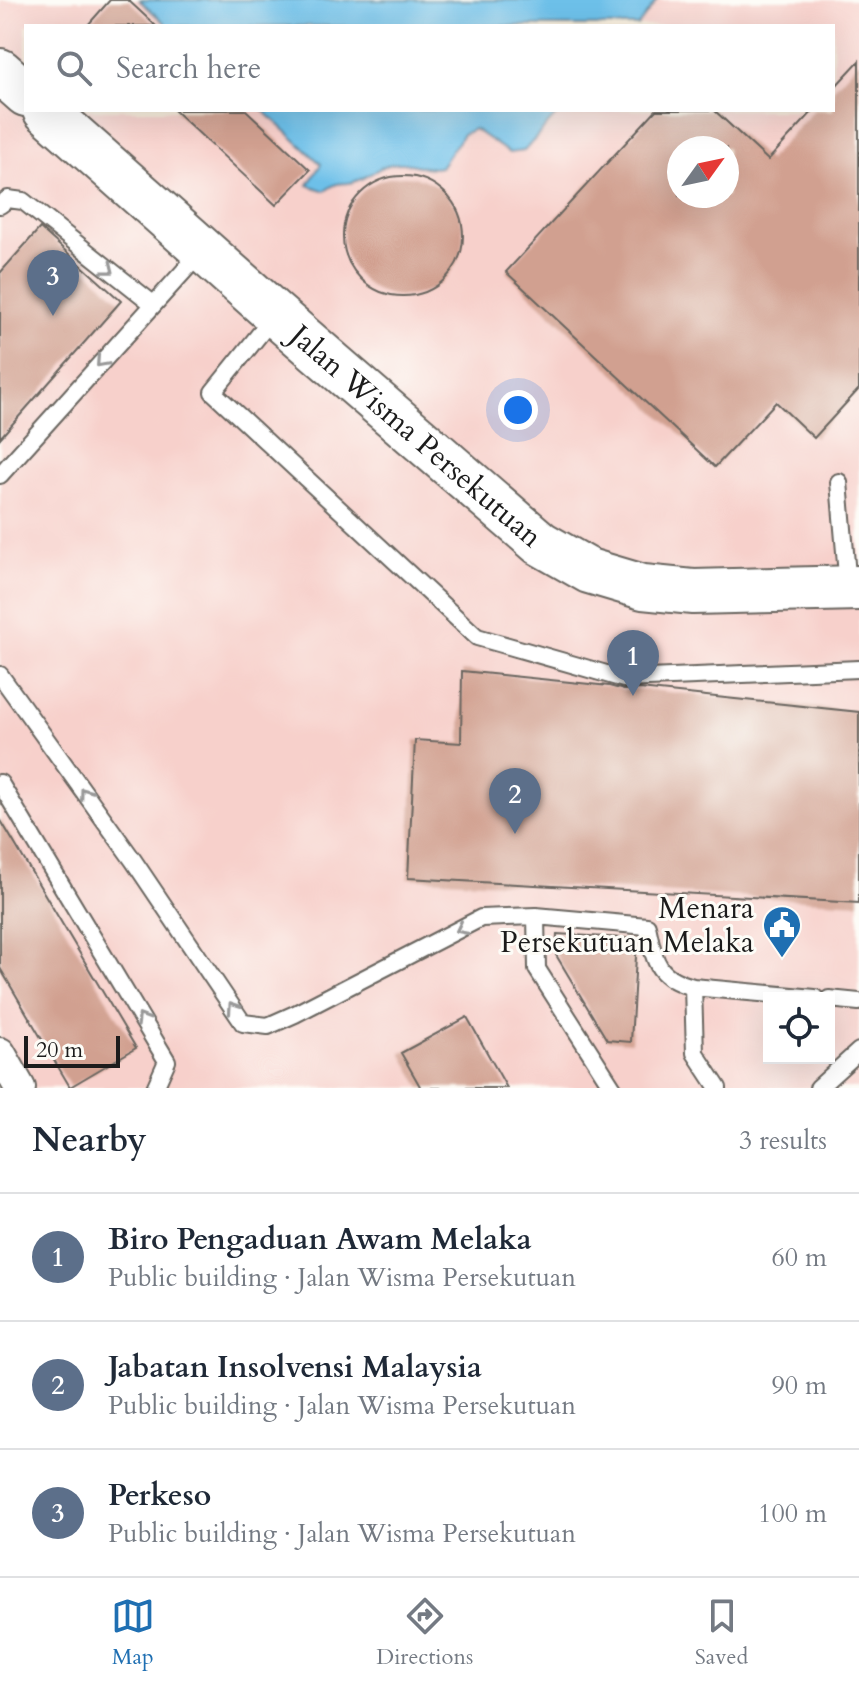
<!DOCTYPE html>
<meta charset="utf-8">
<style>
body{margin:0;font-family:Cardo,serif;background:#f2f2f3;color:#1f2937}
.controls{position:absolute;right:24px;bottom:24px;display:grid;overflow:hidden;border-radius:0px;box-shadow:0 8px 32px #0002}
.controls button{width:72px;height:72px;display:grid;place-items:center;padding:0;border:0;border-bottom:2px solid #e0e1e3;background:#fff;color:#1f2937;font:40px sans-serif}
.compass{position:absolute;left:667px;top:136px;width:72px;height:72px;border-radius:50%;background:#fff;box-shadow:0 8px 32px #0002;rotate:57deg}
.scale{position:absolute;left:24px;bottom:20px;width:96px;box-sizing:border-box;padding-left:8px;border:4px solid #1c1c1c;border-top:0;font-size:22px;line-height:28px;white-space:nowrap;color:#1c1c1c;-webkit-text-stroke:6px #fdfcf7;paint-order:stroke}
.you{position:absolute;left:518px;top:410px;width:28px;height:28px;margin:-20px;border:6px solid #fff;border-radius:50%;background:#1a73e8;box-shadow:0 0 0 12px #1a73e833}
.badge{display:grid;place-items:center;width:52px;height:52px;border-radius:50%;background:#1f6fb2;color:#fff;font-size:26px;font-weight:700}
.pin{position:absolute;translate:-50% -66px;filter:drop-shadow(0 2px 4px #0008)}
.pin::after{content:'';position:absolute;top:42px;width:28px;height:24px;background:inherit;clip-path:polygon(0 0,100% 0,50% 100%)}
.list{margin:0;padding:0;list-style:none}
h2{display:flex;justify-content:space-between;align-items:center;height:104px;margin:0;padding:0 32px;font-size:34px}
h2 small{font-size:26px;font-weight:400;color:#747a83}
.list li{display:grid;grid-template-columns:52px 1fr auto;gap:24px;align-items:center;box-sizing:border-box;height:128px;padding:0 32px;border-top:2px solid #e0e1e3}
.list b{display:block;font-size:30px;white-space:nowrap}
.list p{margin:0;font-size:26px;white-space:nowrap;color:#747a83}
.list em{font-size:26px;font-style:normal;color:#747a83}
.icon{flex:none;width:44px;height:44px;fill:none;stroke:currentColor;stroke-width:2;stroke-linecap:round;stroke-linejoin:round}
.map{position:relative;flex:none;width:859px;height:1088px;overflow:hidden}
.search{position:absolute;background:#fff;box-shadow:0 8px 32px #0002;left:24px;right:24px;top:24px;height:88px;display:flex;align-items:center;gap:20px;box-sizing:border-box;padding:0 28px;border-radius:0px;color:#747a83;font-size:30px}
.sheet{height:488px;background:#fff}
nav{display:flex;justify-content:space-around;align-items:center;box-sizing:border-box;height:112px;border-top:2px solid #e0e1e3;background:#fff;font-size:22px;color:#747a83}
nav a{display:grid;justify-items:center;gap:4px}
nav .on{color:#1f6fb2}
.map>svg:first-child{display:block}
.built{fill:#f7d0cb;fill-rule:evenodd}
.water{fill:#6dc0e9;stroke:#446e82;stroke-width:2}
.building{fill:#d1a090;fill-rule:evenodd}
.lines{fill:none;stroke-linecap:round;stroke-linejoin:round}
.lane-casing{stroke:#69655f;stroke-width:20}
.street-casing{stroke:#69655f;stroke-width:34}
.secondary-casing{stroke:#69655f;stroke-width:48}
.lane{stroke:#fff;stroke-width:16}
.street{stroke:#fff;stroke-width:30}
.secondary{stroke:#fff;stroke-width:44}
.oneway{stroke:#999}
.labels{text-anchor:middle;stroke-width:6;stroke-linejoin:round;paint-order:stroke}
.street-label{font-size:30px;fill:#1c1c1c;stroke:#fdfcf7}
.poi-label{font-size:30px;fill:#1c1c1c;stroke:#fdfcf7;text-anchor:end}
</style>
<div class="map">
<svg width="859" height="1088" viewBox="0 0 859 1088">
<rect width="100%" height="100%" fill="#fdfcf7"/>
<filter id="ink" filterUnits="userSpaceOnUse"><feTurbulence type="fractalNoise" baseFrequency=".0125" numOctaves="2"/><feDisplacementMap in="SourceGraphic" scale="16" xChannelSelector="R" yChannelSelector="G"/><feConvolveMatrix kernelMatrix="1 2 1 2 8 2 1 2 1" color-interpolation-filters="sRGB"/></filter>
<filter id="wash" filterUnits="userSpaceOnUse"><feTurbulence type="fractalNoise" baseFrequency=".006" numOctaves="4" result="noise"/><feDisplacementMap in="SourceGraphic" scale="32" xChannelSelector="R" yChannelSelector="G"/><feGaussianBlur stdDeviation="1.8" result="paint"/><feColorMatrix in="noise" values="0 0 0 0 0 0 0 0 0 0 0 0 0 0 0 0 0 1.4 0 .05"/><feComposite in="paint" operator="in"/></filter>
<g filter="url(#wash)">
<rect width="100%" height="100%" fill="#f7eddb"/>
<path class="built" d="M0,0H859V1088H0ZM26,26H833V110H26ZM679,148H727V196H679ZM769,998H829V1058H769Z"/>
<path class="water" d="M139,0H657L638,26H168Z
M263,110H561L524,151L509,153L474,129L463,134L440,167C426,170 416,164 402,163C379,162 367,181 348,183C335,184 336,183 325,191L308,185L321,164Z"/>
<g id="blocks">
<path class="building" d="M110,0H128L156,26H87Z
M859,61V389L814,438L776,402L715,467L506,272L656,110H714L768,160L814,110H833V89ZM679,148H727V196H679Z
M174,110H246L310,170L276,205Z
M343 236a60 60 0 1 1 120 0a60 60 0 1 1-120 0Z
M40,228L121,301L0,438V273Z
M462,671L609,686L624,690L640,689L859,712V903L408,878L415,740L461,743Z
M0,819L136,1048L70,1087L0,968Z
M557,934L637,939L631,1042L607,1040L556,955Z
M467,1017L507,1088H421L401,1053Z"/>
</g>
</g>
<g filter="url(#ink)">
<use href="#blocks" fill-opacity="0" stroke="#69655f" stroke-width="2"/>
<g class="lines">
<defs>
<path id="lane" d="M0,205L8,199L23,201L153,304
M275,315L213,392L477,637L624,679L859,669
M0,475L203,250
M839,482L848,587
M0,675L133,860L243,1023L268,1026L295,1014L481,918L536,916L647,926C655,961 655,977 693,987L815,998
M0,783L167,1061L155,1088
M536,916L537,969L613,1088
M693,987L695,1053L718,1088
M829,999L859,1002
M818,1088L859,1051"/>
<path id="street" d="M0,1053L20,1088"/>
<g id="secondary">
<path d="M0,71L26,94"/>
<path id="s1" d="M45,110L275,314L540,543L589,571L643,587L693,592L859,588"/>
</g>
</defs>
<use href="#lane" class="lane-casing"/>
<use href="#street" class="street-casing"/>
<use href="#secondary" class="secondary-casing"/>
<use href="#lane" class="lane"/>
<use href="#street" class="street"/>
<use href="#secondary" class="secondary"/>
</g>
<defs><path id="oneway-chevron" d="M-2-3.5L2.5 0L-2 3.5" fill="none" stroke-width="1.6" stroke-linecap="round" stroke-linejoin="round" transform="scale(2)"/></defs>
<g class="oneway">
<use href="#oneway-chevron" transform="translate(109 269) rotate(38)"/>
<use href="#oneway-chevron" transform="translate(101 362) rotate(132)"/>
<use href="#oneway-chevron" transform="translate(85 793) rotate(-126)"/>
<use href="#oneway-chevron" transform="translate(461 929) rotate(153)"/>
<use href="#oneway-chevron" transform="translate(233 1007) rotate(-124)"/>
<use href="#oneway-chevron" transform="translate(142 1019) rotate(-121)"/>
</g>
</g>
<defs>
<symbol id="civic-pin" viewBox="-11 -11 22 30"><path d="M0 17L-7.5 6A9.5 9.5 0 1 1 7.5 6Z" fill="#1f6fb2" stroke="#fdfcf7"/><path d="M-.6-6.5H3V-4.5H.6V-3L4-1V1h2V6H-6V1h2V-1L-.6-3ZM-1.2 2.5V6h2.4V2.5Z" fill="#fff"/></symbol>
</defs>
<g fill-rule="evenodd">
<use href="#civic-pin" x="760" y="903" width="44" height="60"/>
</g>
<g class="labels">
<g class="street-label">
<text dy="10" stroke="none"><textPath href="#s1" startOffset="494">Jalan Wisma Persekutuan</textPath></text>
</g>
<g class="poi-label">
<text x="754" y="918">Menara<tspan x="754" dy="34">Persekutuan Melaka</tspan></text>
</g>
</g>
</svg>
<div class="controls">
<button><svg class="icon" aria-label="locate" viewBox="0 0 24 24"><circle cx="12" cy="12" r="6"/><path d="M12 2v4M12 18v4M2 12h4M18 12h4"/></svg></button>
</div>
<svg class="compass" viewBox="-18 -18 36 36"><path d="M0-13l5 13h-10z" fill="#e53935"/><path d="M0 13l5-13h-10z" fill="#747a83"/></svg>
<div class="scale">20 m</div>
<div class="you"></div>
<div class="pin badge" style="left:633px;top:696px;background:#5c6f8a">1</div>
<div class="pin badge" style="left:515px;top:834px;background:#5c6f8a">2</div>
<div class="pin badge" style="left:53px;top:316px;background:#5c6f8a">3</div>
<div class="search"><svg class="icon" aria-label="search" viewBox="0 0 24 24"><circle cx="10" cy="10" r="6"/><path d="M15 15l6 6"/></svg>Search here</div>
</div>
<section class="sheet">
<h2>Nearby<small>3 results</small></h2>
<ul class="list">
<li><span class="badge" style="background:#5c6f8a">1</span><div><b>Biro Pengaduan Awam Melaka</b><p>Public building · Jalan Wisma Persekutuan</p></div><em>60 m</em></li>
<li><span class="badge" style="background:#5c6f8a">2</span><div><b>Jabatan Insolvensi Malaysia</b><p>Public building · Jalan Wisma Persekutuan</p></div><em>90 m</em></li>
<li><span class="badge" style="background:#5c6f8a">3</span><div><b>Perkeso</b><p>Public building · Jalan Wisma Persekutuan</p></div><em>100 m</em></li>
</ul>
</section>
<nav>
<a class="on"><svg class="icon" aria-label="map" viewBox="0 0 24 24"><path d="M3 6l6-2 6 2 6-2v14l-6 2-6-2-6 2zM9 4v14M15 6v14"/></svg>Map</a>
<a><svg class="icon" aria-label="directions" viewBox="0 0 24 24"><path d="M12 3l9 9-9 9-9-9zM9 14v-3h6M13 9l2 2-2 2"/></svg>Directions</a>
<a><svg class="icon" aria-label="saved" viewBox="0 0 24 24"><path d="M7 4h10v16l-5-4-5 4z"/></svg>Saved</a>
</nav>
